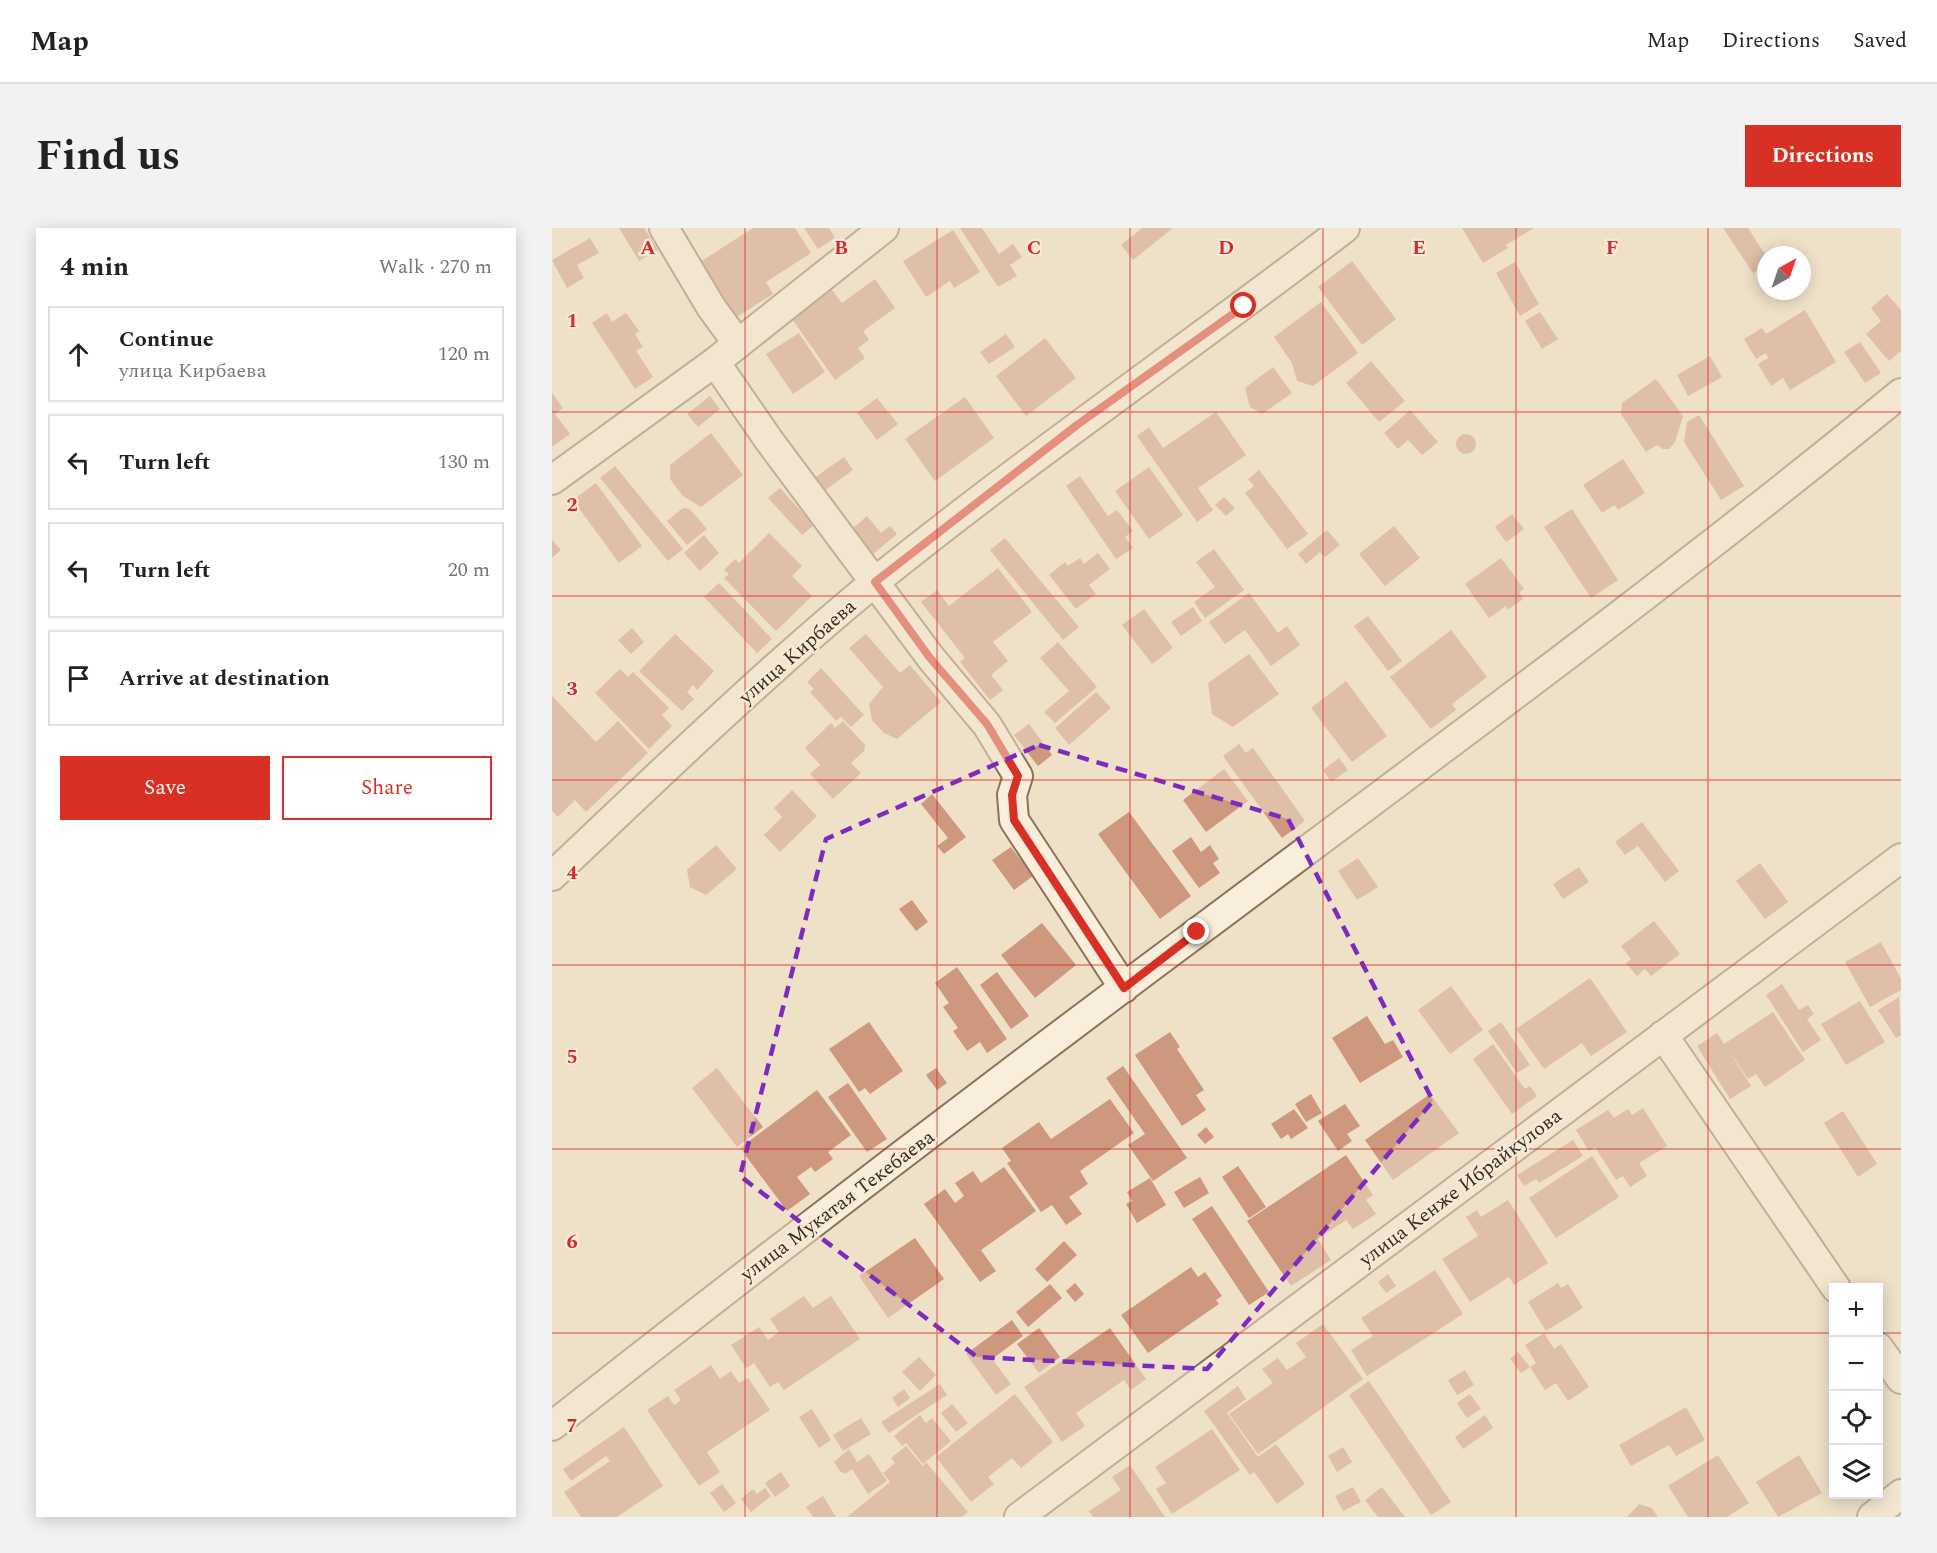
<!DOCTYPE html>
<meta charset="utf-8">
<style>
body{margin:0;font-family:Spectral,serif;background:#f2f2f2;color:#222}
.controls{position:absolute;right:18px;bottom:18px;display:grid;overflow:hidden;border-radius:0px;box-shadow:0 3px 15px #0003}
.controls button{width:54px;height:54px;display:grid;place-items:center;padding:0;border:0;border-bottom:2px solid #e0e0e0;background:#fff;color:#222;font:30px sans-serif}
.compass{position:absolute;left:1205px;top:18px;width:54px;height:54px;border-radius:50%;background:#fff;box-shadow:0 3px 15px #0003;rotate:40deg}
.stop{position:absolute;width:18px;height:18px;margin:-14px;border:4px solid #d93025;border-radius:50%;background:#fff}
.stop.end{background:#d93025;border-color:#fff;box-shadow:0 2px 6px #0008}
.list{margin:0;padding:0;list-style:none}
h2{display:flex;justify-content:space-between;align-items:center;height:78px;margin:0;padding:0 24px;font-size:26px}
h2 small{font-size:20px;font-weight:400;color:#767676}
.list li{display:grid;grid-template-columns:39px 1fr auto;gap:18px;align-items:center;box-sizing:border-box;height:96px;margin:0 12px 12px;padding:0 12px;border:2px solid #e0e0e0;border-radius:0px}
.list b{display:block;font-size:22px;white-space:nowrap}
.list p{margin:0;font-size:20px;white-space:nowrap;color:#767676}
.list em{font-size:20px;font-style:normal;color:#767676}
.actions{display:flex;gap:12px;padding:18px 24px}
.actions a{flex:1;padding:14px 0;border:2px solid #d93025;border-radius:0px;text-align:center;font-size:21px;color:#d93025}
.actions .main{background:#d93025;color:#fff}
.icon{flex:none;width:33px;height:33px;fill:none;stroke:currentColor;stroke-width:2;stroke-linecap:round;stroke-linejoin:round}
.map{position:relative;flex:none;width:1349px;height:1289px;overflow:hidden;border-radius:0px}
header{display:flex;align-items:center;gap:36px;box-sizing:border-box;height:84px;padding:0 30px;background:#fff;border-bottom:2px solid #e0e0e0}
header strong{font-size:28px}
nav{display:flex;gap:33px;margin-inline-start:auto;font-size:21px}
.intro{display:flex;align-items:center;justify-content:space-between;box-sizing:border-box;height:144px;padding:0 36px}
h1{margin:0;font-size:42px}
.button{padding:15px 27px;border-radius:0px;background:#d93025;color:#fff;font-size:21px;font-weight:700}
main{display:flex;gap:36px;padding:0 36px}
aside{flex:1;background:#fff;border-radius:0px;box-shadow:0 3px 15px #0003}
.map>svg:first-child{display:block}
.building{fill:#cd987e}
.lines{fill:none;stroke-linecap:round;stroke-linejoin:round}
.minor-casing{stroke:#8b725d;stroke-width:32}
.minor{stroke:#f9eedc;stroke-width:28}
.route{stroke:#d93025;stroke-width:8}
.marked{fill:none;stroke:#7b2cbf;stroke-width:4.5;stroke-dasharray:12 8;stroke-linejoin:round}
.grid{fill:none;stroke:#d62828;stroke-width:1.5;stroke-opacity:0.55}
.labels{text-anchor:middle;stroke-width:4.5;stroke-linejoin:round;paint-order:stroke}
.street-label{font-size:20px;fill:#3b2b20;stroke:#f6ebd8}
.grid-label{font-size:20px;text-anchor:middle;font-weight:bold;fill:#d62828;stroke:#f6ebd8;stroke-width:4.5;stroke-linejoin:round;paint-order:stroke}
</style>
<header>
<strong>Map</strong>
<nav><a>Map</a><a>Directions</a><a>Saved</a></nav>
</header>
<div class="intro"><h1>Find us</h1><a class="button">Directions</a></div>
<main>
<aside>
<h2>4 min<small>Walk · 270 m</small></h2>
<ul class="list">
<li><svg class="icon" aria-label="ahead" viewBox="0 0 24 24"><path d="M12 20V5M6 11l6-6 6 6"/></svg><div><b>Continue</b><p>улица Кирбаева</p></div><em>120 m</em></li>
<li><svg class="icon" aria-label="left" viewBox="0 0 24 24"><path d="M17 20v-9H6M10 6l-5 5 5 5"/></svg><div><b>Turn left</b></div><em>130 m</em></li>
<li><svg class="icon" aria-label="left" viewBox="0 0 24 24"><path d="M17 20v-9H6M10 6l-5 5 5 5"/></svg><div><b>Turn left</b></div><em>20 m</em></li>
<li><svg class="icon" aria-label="arrive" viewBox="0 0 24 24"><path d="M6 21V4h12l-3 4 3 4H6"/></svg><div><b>Arrive at destination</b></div></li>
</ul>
<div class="actions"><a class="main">Save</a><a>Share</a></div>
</aside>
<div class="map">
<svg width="1349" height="1289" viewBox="0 0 1349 1289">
<rect width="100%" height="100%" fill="#efe0c8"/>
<path class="building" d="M67,0H92L106,22L87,33Z
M201,0H243L259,25L214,54L221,66L183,90L148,34Z
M252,0H277L283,10L266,21Z
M408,0H430L447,26L461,16L470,29L458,37L465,48L446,59Z
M590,0H621L581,32L569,17Z
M910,0H982L954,17L956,20L931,35Z
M1171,0H1196L1214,28V36L1201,45Z
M401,2L428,44L402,60L398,53L374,69L351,33Z
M38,10L47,25L25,37L32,50L15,60L0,32Z
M800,33L844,91L810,117L766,59Z
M963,34L987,76L968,88L944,45Z
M323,51L343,80L311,103L317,112L306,120L313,130L283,152L240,91L280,62L290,75Z
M1335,66L1349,82V123L1337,133L1314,106L1329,93L1319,80Z
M769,74L806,125L761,158L745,153L740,135L722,109Z
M1253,82L1284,134L1238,162L1231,150L1219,158L1206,136L1216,130L1214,125L1204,131L1192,111L1210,100L1214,106Z
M988,84L1006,111L990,121L973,93Z
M55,85L60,94L74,85L87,103L83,106L91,119L84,123L101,149L83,161L40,95Z
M247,105L273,144L241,166L214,126Z
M454,106L463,119L437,136L428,124Z
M493,110L524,150L474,188L444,148Z
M1308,114L1329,145L1313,155L1292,124Z
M1158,128L1170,149L1136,168L1125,147Z
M819,133L853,173L827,194L794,155Z
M721,139L740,165L710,186L698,179L693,160Z
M1104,151L1131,188L1123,214L1117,221H1111L1105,217L1094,224L1069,186L1070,175Z
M0,165L11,180L3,186L18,206L0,219Z
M158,168L168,181L146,199L135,186Z
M413,169L442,210L383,253L353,211Z
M325,170L346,196L325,212L305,185Z
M858,182L886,214L870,227L856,212L846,221L832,205Z
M664,184L694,227L646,260L661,282L645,294L585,208L597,199L611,220Z
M1147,187L1192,258L1169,272L1132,214L1135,194Z
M159,205L191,247L149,279L131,268L118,251V237Z
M904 216a10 10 0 1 1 20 0a10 10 0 1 1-20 0Z
M292,229L301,242L272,263L262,250Z
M1071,231L1093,265L1066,282L1063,277L1050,285L1031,257Z
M63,238L131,321L116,333L48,250Z
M597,239L631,287L597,311L563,263Z
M707,242L756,306L735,321L693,265L702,258L696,251Z
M528,248L556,288L565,282L581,303L573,309L581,320L564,331L514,258Z
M44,255L90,318L67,335L21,272Z
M228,260L262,297L250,307L216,270Z
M672,269L683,280L674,288L663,277Z
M131,280L138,281L155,301L135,317L115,293Z
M1020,281L1066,352L1039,370L992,299Z
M960,286L972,301L954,314L943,299Z
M315,288L329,305L338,298L345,306L321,326L300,301Z
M842,298L868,330L833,358L807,326Z
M775,302L788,317L773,329L768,324L754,336L746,326Z
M217,305L250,338L240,348L260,368L224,403L172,350L177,346L172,342L183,331L187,335Z
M152,307L167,325L148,343L132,325Z
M453,310L527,399L511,412L438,322Z
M0,312L9,322L0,330Z
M662,321L692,362L653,390L642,374L663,359L644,334Z
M546,325L558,341L537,357L544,366L524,381L497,347L513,334L516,338L528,330L532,336Z
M949,330L972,361L967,364L971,371L956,382L954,378L937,390L913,356Z
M446,340L480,384L441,414L456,433L439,447L451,462L438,472L408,434L413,430L369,374L385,362L397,378Z
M167,355L220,411L205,425L152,369Z
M697,365L726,405L735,398L748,417L719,438L693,402L673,416L657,394Z
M641,379L650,393L629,408L619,394Z
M592,381L621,420L600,436L570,397Z
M816,388L850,433L836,443L802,398Z
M80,400L92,414L79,426L66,412Z
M899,402L935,449L900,476L904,482L879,501L838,449Z
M123,406L162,443L145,462L141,457L135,464L142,471L130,483L87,443Z
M314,406L348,445L358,437L389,474L345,511L332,505L320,492L317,476L331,459L297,420Z
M506,414L545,459L503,495L492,484L517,463L488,430Z
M697,426L727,466L681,499L660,486L656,455Z
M269,440L312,487L299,499L289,489L284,493L258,464L262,461L255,454Z
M68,441L76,449L81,444L117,480L110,487L120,498L97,521L43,465Z
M794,453L835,508L800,534L759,480Z
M544,464L559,480L517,517L503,500Z
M0,468L44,514L66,493L96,525L34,584L23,572L6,589L0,583Z
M291,493L313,517L312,523L299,535L309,545L281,571L258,546L268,537L253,520L279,495L283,500Z
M477,496L500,527L486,538L462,507Z
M687,516L694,525L701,520L753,593L730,610L671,528Z
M787,530L796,542L779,554L771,542Z
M672,541L696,573L654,604L631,572Z
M240,562L265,588L228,624L212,607L230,589L222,580Z
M380,566L414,609L392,626L385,618L396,610L369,576Z
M577,584L639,668L608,691L546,606Z
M1090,594L1127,643L1113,654L1086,618L1073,627L1063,614Z
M639,609L649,624L658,617L667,631L661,635L668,645L647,660L620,623Z
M164,617L185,641L154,667L138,659L135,642Z
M459,619L481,648L462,662L440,632Z
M806,630L826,659L805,672L786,643Z
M1208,635L1236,674L1213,691L1184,653Z
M1027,639L1037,654L1011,671L1001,656Z
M360,672L376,694L364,703L347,681Z
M1102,693L1128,726L1099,748L1093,741L1085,748L1074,735L1079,731L1069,718Z
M490,695L524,737L483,770L449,727Z
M1329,714L1349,751V762L1318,779L1293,734Z
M405,739L455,811L435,825L428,814L415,823L401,803L406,800L391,779L397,775L383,755Z
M445,744L477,788L459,801L428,757Z
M1038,750L1075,804L1039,828L1030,815L992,841L964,801Z
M1230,756L1247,782L1256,777L1262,786L1255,791L1269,812L1251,824L1214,767Z
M899,758L931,802L898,826L866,782Z
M1347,769L1349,807L1344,810L1326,782Z
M1308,773L1333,814L1294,837L1269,796Z
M1221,784L1253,832L1213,859L1204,846L1196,851L1175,820L1199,858L1178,871L1145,818L1165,805L1172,816Z
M815,788L833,816L841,812L851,829L808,855L780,810Z
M317,794L351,843L318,866L313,860L307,864L277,821Z
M949,794L978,837L965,845L936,803Z
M618,804L628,819L625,821L652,862L644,867L654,882L630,898L583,827Z
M941,816L973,861L978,858L985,868L960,886L921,831Z
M571,838L635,930L601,953L576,917L593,906L554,850Z
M165,840L211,899L185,919L140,860Z
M384,840L395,855L385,862L374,847Z
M296,855L335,911L315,924L276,869Z
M265,862L299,907L276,924L281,931L263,944L259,939L245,949L258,966L235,983L188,920Z
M759,866L770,885L754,894L743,876Z
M878,866L907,905L841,952L813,912Z
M558,871L582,905L528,943L536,956L517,969L530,986L514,997L500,977L489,984L455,935L459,933L450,920L487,894L499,911Z
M793,876L808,898L795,906L800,913L786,923L766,893Z
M1091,880L1115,918L1087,935L1095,948L1078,959L1071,948L1064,952L1043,919L1037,923L1024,902L1056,882L1062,890L1076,881L1080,887Z
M742,881L756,900L739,911L736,906L729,911L719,896Z
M1291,883L1325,936L1306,949L1272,895Z
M654,899L662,909L653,916L645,907Z
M1021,912L1031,928L987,955L984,951L972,958L965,947Z
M794,927L821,967L814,972L824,986L801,1001L794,992L766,1011L779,1032L739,1058L695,993Z
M1040,928L1067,969L1004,1010L977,970Z
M686,938L714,979L697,990L670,949Z
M452,939L484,983L429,1022L444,1043L428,1054L372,976L393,961L403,975L412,968L403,955L421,943L429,955Z
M648,949L657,965L632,980L622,964Z
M598,950L614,977L585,995L574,976L580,973L575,964Z
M956,972L996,1035L962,1057L957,1049L918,1074L890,1031L926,1008L914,989L925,982L929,989Z
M660,978L717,1064L697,1077L640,991Z
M363,1010L392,1051L336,1090L307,1048Z
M512,1013L525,1027L495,1054L483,1041Z
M639,1039L646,1049L653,1044L670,1068L664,1072L667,1076L596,1125L569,1087Z
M883,1042L911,1086L815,1148L799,1122L821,1108L809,1090Z
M836,1046L844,1058L834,1065L826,1054Z
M523,1055L532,1066L523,1074L514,1063Z
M1006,1055L1009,1060L1016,1056L1031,1080L994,1103L976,1074Z
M498,1056L510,1070L476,1099L464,1084Z
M252,1068L261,1080L279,1068L308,1111L232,1162L226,1154L218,1159L202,1135L194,1140L179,1117L207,1099L216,1112L227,1104L218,1091Z
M460,1092L471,1108L440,1131L459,1156L444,1167L414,1126Z
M771,1096L811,1151L706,1226L677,1186L721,1155L710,1141L726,1130L735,1142L754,1129L744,1115Z
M487,1100L508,1129L487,1145L465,1116Z
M558,1100L594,1151L579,1162L572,1152L524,1185L533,1198L510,1214L472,1159Z
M992,1105L1002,1121L1009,1116L1037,1159L1016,1173L1004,1155L993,1162L978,1139L984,1135L973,1117Z
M966,1124L978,1139L969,1145L958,1131Z
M367,1129L384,1147L368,1163L350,1144Z
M159,1137L168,1151L179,1143L187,1155L196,1150L218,1182L155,1224L168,1244L147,1258L95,1182L116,1168L122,1177L129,1172L122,1162Z
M913,1142L922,1157L905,1167L896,1152Z
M817,1153L899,1274L879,1287L797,1167Z
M388,1156L395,1167L337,1205L329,1194Z
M686,1158L694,1171L675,1185L706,1229L724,1216L753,1256L725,1276L702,1244L698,1247L652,1183Z
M352,1161L358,1170L346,1179L340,1170Z
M463,1166L501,1214L469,1240L460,1230L436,1249L442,1256L419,1274L384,1229Z
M918,1166L929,1181L915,1190L905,1175Z
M400,1176L416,1195L404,1204L389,1185Z
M1134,1179L1153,1212L1124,1228L1117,1217L1079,1238L1067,1217Z
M260,1181L279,1212L267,1220L247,1189Z
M368,1187L374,1195L380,1190L399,1213L371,1236L354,1215L350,1218L342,1208Z
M933,1187L941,1200L911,1221L903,1209Z
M309,1190L319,1206L291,1223L281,1207Z
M72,1199L111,1258L65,1289H29L12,1264L58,1233L54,1228L19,1253L11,1241Z
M660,1201L688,1242L620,1286L604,1261L614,1255L603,1239Z
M354,1218L371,1238L374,1234L416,1284L410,1289H295L338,1254L331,1245L343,1235L339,1230Z
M791,1219L800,1234L785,1244L776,1228Z
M297,1221L305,1234L317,1226L335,1253L316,1266L300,1241L293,1246L288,1243L282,1234Z
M1166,1227L1197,1275L1175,1289H1136L1116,1258Z
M1247,1227L1270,1265L1226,1289L1204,1254Z
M578,1237L613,1289H541L537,1283L569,1262L560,1249Z
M229,1244L238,1258L223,1269L213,1255Z
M170,1256L184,1275L172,1284L158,1265Z
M801,1259L809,1274L791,1283L783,1268Z
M830,1259L853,1289H826L813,1272Z
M213,1260L219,1268L199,1284L189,1271L201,1261L205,1266Z
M271,1268L284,1289H261L254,1279Z
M1087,1276L1100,1280L1106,1289H1075Z"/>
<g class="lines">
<defs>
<path id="minor" d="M112,0L159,79L186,116
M163,134L216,211L379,430L435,497L466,548L460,567L462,592L572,760
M0,252L163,134L332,0
M0,648C106,548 211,446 324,353C476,230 638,119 793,0
M1111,807L1284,1060
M1326,1119L1349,1151
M0,1198C215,1029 432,863 651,700C886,524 1122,351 1349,165
M467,1289L1349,630
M1320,1289L1349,1266"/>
</defs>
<use href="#minor" class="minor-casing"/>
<use href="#minor" class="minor"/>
</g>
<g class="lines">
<path class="route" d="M645,704L572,760L462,592L460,567L466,548L435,496L378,430L323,354L525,197L692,78"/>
</g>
<path d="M0 0H1349V1289H0ZM487,517L736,591L881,873L655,1141L425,1129L188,948L274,611Z" fill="#efe0c8" fill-opacity=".55" fill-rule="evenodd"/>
<path class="marked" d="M487,517L736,591L881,873L655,1141L425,1129L188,948L274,611Z"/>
<path class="grid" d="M193,0V1289M385,0V1289M578,0V1289M771,0V1289M964,0V1289M1156,0V1289M0,184H1349M0,368H1349M0,552H1349M0,737H1349M0,921H1349M0,1105H1282M1326,1105H1349"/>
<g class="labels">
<g class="street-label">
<text transform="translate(245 423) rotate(-41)" y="7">улица Кирбаева</text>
<text transform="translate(908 959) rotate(-37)" y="7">улица Кенже Ибрайкулова</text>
<text transform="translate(285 977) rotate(-37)" y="7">улица Мукатая Текебаева</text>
</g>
</g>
<g class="grid-label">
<text x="96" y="26">A</text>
<text x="289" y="26">B</text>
<text x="482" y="26">C</text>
<text x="674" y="26">D</text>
<text x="867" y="26">E</text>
<text x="1060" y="26">F</text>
<text x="20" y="99">1</text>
<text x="20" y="283">2</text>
<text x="20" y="467">3</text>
<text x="20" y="651">4</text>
<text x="20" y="835">5</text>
<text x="20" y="1020">6</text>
<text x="20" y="1204">7</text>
</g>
</svg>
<div class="controls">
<button>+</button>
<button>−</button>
<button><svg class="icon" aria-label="locate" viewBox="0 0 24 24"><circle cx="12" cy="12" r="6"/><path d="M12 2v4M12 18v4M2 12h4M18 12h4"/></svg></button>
<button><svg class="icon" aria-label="layers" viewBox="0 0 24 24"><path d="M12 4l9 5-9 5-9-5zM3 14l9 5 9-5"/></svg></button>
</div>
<svg class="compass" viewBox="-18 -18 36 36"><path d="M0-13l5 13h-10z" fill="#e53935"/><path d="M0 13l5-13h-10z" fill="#767676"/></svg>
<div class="stop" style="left:692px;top:78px"></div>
<div class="stop end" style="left:645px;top:704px"></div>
</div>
</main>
